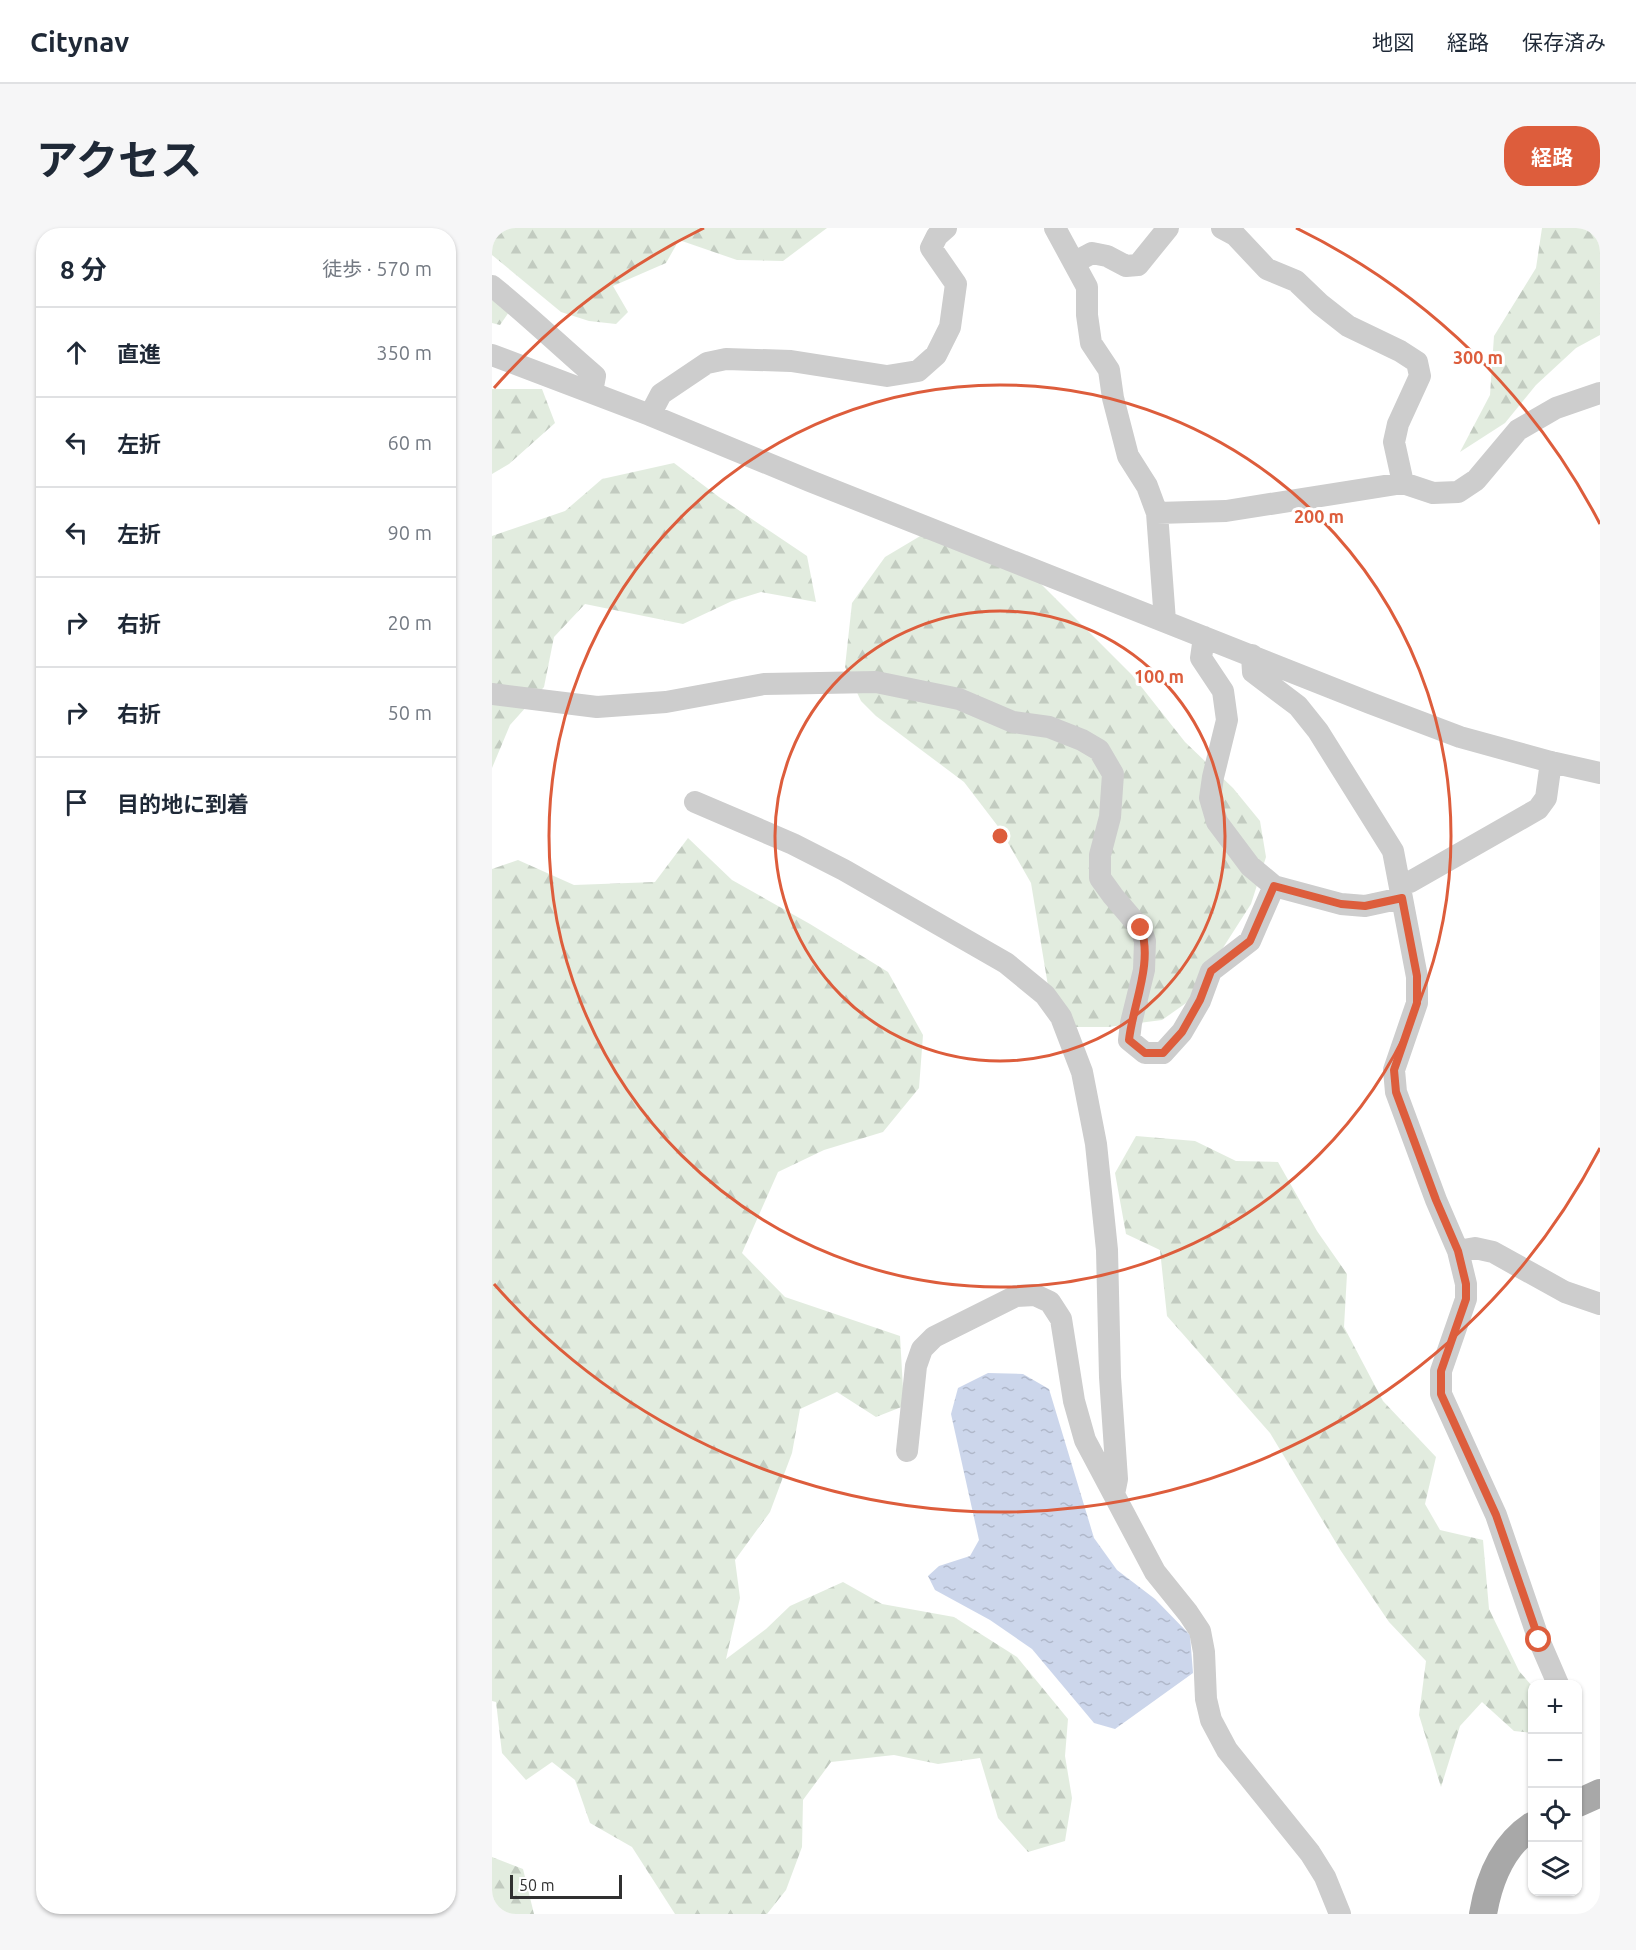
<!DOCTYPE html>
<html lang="ja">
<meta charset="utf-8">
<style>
body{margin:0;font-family:Ubuntu,"Noto Sans JP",sans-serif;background:#f6f6f7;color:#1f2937}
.controls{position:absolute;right:18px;bottom:18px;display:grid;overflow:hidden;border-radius:12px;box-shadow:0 2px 4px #0004}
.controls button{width:54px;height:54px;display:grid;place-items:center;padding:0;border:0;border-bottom:2px solid #e0e1e3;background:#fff;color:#1f2937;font:30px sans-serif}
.scale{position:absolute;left:18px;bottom:15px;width:112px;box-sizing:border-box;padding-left:6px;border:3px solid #303030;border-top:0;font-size:16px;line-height:21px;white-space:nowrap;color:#303030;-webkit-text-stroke:4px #fff;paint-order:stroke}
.stop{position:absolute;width:18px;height:18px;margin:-14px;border:4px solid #dd5d3c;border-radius:50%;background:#fff}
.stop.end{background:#dd5d3c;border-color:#fff;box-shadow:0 2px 6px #0008}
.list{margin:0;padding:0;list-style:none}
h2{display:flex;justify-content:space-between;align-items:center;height:78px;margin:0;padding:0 24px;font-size:26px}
h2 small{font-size:20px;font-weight:400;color:#747a83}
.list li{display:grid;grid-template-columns:39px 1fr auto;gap:18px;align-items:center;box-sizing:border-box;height:90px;padding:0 24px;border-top:2px solid #e0e1e3}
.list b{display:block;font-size:22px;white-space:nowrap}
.list em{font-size:20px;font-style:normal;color:#747a83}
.icon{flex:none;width:33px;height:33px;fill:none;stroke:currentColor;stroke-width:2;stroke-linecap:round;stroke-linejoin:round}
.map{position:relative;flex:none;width:1108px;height:1686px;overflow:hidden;border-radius:24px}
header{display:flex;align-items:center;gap:36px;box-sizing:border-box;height:84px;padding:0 30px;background:#fff;border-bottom:2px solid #e0e1e3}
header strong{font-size:28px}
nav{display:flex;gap:33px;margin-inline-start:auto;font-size:21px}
.intro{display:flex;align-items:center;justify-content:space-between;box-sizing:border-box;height:144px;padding:0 36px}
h1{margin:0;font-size:42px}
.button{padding:15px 27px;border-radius:24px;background:#dd5d3c;color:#fff;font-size:21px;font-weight:700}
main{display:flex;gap:36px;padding:0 36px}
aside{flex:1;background:#fff;border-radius:24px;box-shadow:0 2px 4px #0004}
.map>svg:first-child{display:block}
.forest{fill:url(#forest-firs)}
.water{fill:url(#water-ripples)}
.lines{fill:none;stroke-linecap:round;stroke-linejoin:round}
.minor{stroke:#cdcdcd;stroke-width:22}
.major{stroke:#a8a8a8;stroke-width:28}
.route{stroke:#dd5d3c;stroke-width:8}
.ring{fill:none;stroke:#dd5d3c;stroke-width:3}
.centre{fill:#dd5d3c;stroke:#fff;stroke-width:3}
.ring-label{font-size:18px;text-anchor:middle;font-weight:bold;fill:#dd5d3c;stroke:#fff;stroke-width:6;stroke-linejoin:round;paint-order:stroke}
</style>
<header>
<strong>Citynav</strong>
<nav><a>地図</a><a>経路</a><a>保存済み</a></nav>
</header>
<div class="intro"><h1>アクセス</h1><a class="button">経路</a></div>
<main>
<aside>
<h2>8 分<small>徒歩 · 570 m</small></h2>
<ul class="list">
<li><svg class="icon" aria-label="ahead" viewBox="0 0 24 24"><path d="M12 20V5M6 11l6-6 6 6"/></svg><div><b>直進</b></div><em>350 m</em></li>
<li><svg class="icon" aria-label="left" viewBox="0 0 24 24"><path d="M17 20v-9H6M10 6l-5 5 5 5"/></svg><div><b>左折</b></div><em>60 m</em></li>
<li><svg class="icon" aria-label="left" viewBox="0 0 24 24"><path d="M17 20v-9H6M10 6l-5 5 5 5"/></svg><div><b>左折</b></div><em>90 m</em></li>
<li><svg class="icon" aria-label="right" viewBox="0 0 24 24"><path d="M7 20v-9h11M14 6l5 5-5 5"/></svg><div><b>右折</b></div><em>20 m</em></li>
<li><svg class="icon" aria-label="right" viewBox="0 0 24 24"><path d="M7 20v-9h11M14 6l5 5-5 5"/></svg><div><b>右折</b></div><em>50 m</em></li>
<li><svg class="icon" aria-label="arrive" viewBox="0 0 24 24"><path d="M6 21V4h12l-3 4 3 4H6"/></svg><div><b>目的地に到着</b></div></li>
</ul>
</aside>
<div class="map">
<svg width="1108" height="1686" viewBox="0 0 1108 1686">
<defs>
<pattern id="forest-firs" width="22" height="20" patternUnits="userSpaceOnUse" patternTransform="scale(1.5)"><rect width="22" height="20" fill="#e2ecdf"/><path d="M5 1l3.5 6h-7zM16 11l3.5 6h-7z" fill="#c2cbc0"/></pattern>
<pattern id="water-ripples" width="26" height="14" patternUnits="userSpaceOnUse" patternTransform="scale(1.5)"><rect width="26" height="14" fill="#ccd6eb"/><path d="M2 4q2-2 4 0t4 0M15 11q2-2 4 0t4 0" fill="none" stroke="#b0b8ca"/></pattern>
</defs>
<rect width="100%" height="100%" fill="#fff"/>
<path class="forest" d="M0,0H335L291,33L245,32L187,12L174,35L121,58L136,84L124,96L97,93L69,84L0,27Z
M1050,0H1108V107L1084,120L1044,157L1013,195L968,224L998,167L1002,108L1044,40Z
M0,72L17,84L8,97L0,95Z
M0,161H50L63,195L17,236L0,246Z
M182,235L227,269L315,328L324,374L269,364L240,373L191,396L93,376L62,409L52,459L18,497L0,540V308L73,283L110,251Z
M435,304L516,323L640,447L693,514L741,560L768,593L774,629L759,676L697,773L670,792L616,799H573L559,776L539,655L508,601L472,554L384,488L369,473L353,439L360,375L393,329Z
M196,610L240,652L318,696L396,744L431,807L427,860L391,904L332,922L286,944L250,1025L293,1069L408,1108L412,1178L384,1189L345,1164L308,1181L300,1225L278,1284L243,1332L248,1370L234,1431L274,1401L298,1378L351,1354L390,1376L462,1389L525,1429L576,1491L573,1528L580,1570L573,1613L536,1624L506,1590L488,1530L446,1536L402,1527L339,1534L311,1572L310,1619L294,1662L275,1686H183L140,1619L98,1595L83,1552L60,1534L34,1552L10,1525L4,1474L0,1473V641L26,632L82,657L163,654Z
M644,908L703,913L744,933L786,934L825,1003L855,1046L852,1099L891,1173L944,1229L933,1276L948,1302L991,1312L997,1381L1027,1443L1040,1458V1505L1022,1503L990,1474L968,1498L949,1559L927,1487L934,1433L897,1394L849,1323L778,1205L675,1088L668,1022L634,1006L623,945Z
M0,1629L31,1641L42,1686H0Z"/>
<path class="water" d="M496,1145L531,1146L557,1161L602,1310L625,1342L663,1371L698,1407L701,1445L623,1501L602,1495L540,1421L498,1392L443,1362L436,1348L447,1338L478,1328L487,1312L459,1186L466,1160Z"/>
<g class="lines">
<path class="minor" d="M563,0L595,59V87L599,115L617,142L621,170L636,228L655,258L665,285L673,393
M730,0L743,7L775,41L804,53L828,76L856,98L908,123L925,134L928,148L906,196L902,214L911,255
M583,34L600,25L615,28L634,38L646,37L676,0
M0,58C36,87 68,118 103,148L100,164
M0,127L158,187L318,253L878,475L968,509L1059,534L1108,545
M158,187L169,166L215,135L234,131L299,133L395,148L426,143L444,127L458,99L464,56L439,20L445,8L454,0
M665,285L734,283L911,255L941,265L966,264L984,252L1026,202L1064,180L1108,165
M712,409L709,430L731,463L735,492L721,549L718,570L725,594L758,638L782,658L849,676L873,678L910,670
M760,427L761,444L806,478L826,503L901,623L925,749V775L902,842L904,864L944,972L966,1023L974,1056V1071L949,1143V1166L1004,1287L1047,1412L1066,1456
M0,466L105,479L174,474L272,456L384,454L467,471L521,494L557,499L590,512L607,522L621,546L618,589L608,627V650L621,668L649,701L653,713L652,742L639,795L637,812L653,825H671L690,804L708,773L719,743L758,713L782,658
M203,574L301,616L352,642L514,735L553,767L569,789L590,844L604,916L615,1022L618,1149L625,1251L622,1266
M908,656L918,654L1046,581L1054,570L1059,534
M966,1023L983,1020L1001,1024L1073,1064L1108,1076
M415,1223L424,1138L430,1121L442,1109L524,1068L543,1067L558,1074L569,1091L582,1173L593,1212L663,1344L696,1385L708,1403L712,1424L714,1471L719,1492L735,1522L818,1625L833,1649L848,1686"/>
<path class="major" d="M1086,1575L1108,1565
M991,1686C997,1651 1010,1618 1040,1598"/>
</g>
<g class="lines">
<path class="route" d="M649,700C661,736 641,776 637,812L653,825H671L690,804L708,772L719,743L758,713L782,658L849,676L873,678L910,670L925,748V775L902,842L904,864L944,972L966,1023L974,1056V1071L949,1143V1166L1004,1287L1047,1412"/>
</g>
<g class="ring">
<circle cx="508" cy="608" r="225"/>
<circle cx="508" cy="608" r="451"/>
<path d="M1108 920A676 676 0 0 1 2 1056M2 160A676 676 0 0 1 212 0M804 0A676 676 0 0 1 1108 296"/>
</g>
<circle cx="508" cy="608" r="9" class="centre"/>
<g class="ring-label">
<text x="986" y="136">300 m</text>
<text x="827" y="295">200 m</text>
<text x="667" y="455">100 m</text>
</g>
</svg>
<div class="controls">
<button>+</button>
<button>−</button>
<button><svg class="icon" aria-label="locate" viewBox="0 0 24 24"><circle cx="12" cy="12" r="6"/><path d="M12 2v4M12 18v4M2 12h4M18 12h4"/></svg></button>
<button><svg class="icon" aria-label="layers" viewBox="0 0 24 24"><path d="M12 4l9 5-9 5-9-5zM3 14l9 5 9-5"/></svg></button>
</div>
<div class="scale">50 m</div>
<div class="stop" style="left:1047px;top:1412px"></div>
<div class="stop end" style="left:649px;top:700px"></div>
</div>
</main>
